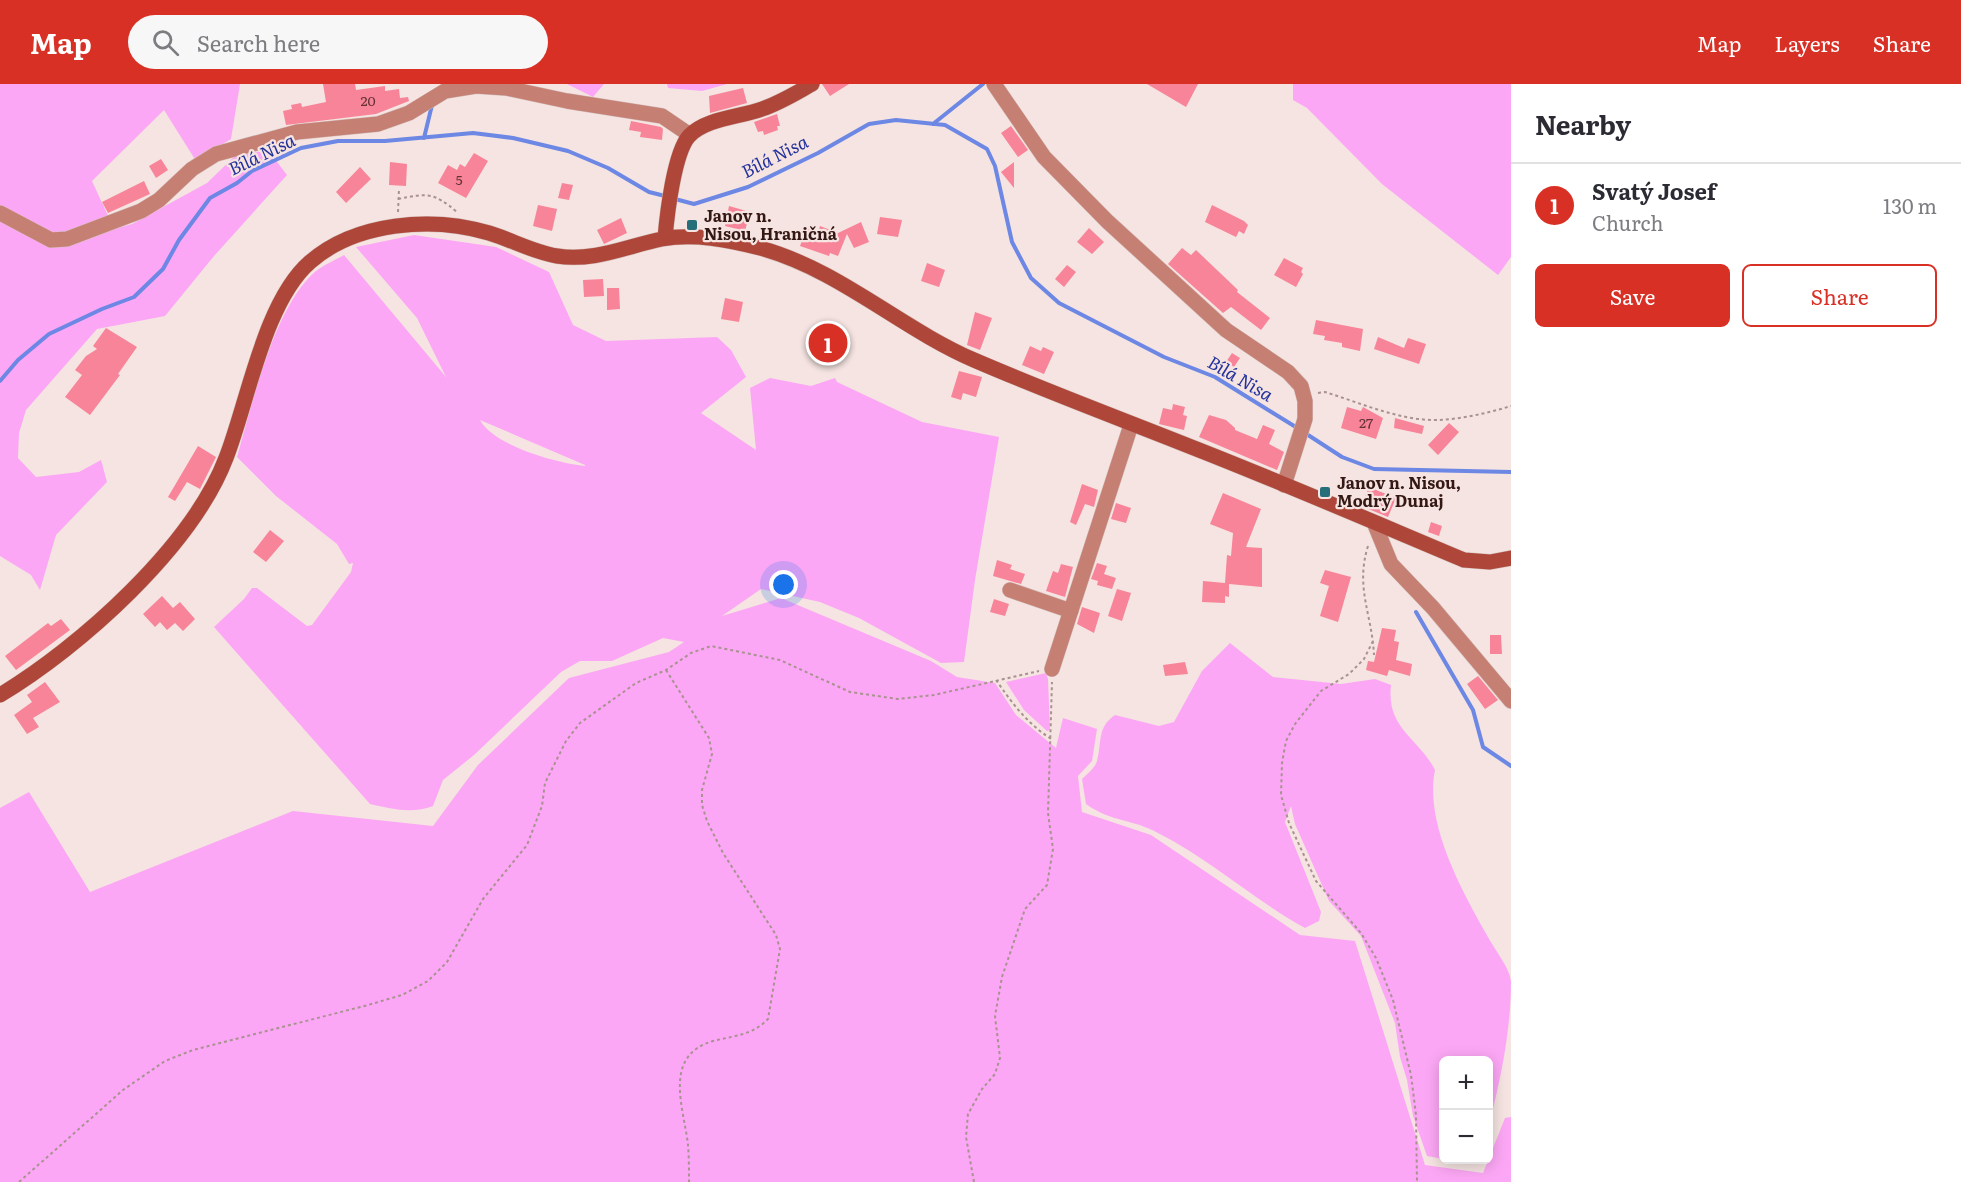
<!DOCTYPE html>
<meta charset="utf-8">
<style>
body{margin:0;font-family:Literata,serif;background:#f7f7f7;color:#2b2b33}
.controls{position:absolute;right:18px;bottom:18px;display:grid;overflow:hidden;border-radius:9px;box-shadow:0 3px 15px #0003}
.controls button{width:54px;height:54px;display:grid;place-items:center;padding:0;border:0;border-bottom:2px solid #e1e1e2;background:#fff;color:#2b2b33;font:30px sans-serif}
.you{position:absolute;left:784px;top:501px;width:21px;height:21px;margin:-15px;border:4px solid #fff;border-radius:50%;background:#1a73e8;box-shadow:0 0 0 9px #1a73e833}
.badge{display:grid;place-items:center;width:39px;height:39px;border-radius:50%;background:#d93025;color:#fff;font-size:20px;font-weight:700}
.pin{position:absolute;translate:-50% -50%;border:3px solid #fff;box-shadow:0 2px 6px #0006}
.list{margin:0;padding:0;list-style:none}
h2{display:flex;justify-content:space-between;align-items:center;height:78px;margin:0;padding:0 24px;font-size:26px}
h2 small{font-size:20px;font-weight:400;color:#7c7c81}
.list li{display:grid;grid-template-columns:39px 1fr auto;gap:18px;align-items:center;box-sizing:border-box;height:84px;padding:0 24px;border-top:2px solid #e1e1e2}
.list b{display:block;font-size:22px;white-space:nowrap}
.list p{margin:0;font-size:20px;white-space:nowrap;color:#7c7c81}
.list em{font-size:20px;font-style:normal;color:#7c7c81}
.actions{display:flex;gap:12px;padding:18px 24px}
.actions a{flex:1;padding:14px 0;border:2px solid #d93025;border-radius:9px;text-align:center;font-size:21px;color:#d93025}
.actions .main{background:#d93025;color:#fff}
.icon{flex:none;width:33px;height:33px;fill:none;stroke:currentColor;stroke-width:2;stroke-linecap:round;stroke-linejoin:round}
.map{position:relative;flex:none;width:1511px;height:1098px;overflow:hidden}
header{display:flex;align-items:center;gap:36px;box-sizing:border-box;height:84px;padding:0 30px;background:#d93025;color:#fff}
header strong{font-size:28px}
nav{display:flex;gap:33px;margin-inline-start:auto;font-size:21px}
.search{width:420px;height:54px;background:#f7f7f7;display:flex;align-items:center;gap:15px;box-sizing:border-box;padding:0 21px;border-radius:33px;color:#7c7c81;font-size:22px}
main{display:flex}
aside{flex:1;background:#fff}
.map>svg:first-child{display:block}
.green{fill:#fca7f5;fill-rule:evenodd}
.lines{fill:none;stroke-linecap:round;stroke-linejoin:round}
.stream{stroke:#6c87e4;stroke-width:4}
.building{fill:#f88499}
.street-casing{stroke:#d2bfbc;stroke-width:16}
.secondary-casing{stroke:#d2bfbc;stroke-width:16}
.path{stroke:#a8928f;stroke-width:2;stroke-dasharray:3 3;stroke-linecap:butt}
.street{stroke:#c67f73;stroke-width:15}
.secondary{stroke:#ae473a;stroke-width:15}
.poi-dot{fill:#266f7a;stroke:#f5e4e1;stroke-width:2}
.labels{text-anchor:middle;stroke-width:4.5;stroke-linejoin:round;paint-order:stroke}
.number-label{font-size:14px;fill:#653335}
.poi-label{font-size:16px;font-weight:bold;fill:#341814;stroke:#f5e4e1;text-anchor:start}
.water-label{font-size:18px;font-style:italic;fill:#23319c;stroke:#f5e4e1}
</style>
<header>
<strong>Map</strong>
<div class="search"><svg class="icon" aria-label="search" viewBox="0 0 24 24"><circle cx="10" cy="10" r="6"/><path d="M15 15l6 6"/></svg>Search here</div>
<nav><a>Map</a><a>Layers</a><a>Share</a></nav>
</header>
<main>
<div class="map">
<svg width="1511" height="1098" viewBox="0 0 1511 1098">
<rect width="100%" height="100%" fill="#f5e4e1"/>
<path class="green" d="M0,0H240L231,55L196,77L164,26L92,97L114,145L132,140L207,99L235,72L268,66L287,91L214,172L165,232L97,245L26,326L19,349L18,374L36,393L79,388L101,376L107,398L56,451L40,506L31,491L0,472Z
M567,0H604L593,13Z
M667,0H727L702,7L668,4Z
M1293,0H1511V173L1498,191L1382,100L1307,24L1293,16Z
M414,151L496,163L549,188L573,241L606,257L717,253L731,266L746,293L701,329L756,366L750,304L770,294L811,302L835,294L837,298L922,338L999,353L975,496L964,578L941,579L859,534L820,518L761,505L722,532L781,514L931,577L957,593L995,599L1016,631L1056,664L1063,634L1097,645L1092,677L1078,692L1082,728L1151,751L1300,851L1355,857L1425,1081L1483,1089L1505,1034L1511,1033V1098H0V724L29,708L90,808L293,727L433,742L478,681L569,594L669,568L684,558L663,554L612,577H580L561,588L474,671L443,696L433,722C412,730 392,725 370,720L214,543L244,515L252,504H257L307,542L312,541L351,488L353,479L349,480L337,460L276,412L237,373C252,321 274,222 316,187C324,181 335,176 344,171L446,293L417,234L356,163ZM480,336L585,381V382C557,379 494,362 480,336Z
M1230,559L1273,593L1341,600L1375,595L1391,601C1386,645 1418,653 1435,686C1424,739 1462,807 1488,853C1495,866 1509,883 1511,897C1511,943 1502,989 1491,1033L1489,1034L1488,976H1444L1443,1075L1427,1072L1413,1032L1407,996L1400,973L1395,939L1361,852L1329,817L1295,740L1291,722L1285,738L1321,828L1319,837L1305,844C1254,816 1210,775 1158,749C1133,735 1111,738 1086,720L1082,695C1087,690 1095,684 1097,677C1102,658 1097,643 1115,631L1159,642L1174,638L1202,587Z
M1046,589L1048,595L1050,646L1047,647L1024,626L1006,598Z"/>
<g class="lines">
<path class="stream" d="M933,40L983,0
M424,54L432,21
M675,115L694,120L748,103L818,69L869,40L896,36L945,41L987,65L995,82L1012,158L1031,194L1059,219L1164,273L1215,293L1299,345
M0,297L18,276L49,250L102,225L134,213L163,185L179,156L210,114L237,99L252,87L301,64L338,57H385L473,49L513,54L568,67L608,84L649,108L665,112
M1305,349L1342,373L1374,385L1511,388
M1416,528L1473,626L1483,663L1511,682"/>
</g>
<path class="building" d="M323,0H355L356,6L385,2V7L399,5L400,14L408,13L409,17L376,30L286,41L283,27L292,25L291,21L301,19L302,23L326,18Z
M822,0H849L830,12Z
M1147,0H1198L1186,23Z
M743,4L747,19L710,29L709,12Z
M777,30L780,42H777L778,46L764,51L763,47L758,48L754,38Z
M631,37L661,43L663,45L662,56L640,53L641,48L629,46Z
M1011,42L1028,66L1018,73L1001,49Z
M474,69L488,77L466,114L438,99L448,81L457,86L460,80L465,83Z
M161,75L168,86L156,94L149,82Z
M390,78L407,80L406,102L389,101Z
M1014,78V104L1001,88Z
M360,83L371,95L346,119L336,108Z
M144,97L150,110L108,129L102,118Z
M562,99L573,101L569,116L558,114Z
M538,121L557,125L552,147L533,142Z
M1212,121L1244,137L1248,141L1244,150L1239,147L1236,153L1205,138Z
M729,122L750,128L745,147L725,142Z
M880,133L902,136L898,153L877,150Z
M621,134L627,149L604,160L597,146Z
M861,138L869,158L854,164L847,150L838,172L830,169L829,172L800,162L807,143L818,148L820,142L838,149Z
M1089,144L1104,158L1092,170L1077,158Z
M1182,164L1191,171L1196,166L1238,206L1237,208L1270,234L1261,246L1231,223L1223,229L1168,180Z
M1284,174L1303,184L1301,188L1303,190L1296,203L1274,191Z
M927,179L945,186L939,203L921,197Z
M1067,181L1076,188L1064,203L1055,195Z
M603,195L604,212L584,213L583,196Z
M607,204H619L620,225L607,226Z
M725,214L743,218L739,238L721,235Z
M975,228L992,234L980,266L967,261Z
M1316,236L1363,245L1360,267L1342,263V259L1324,256L1325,252L1313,250Z
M106,244L137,263L118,290L120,291L90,331L65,313L82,291L75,286L86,272L97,265L93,262Z
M826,245L840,253L831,271L822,276L818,274L814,267Z
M1378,253L1404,264L1408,254L1426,260L1419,280L1374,265Z
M1030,262L1041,267L1043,263L1054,268L1044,290L1022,281Z
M1232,269L1240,274L1234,283L1226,278Z
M959,287L982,293L976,313L963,309L961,316L951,313Z
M1173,320L1185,323L1183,331L1187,332L1184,346L1159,340L1163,324L1172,326Z
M1347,323L1361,327L1363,323L1383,334L1376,355L1341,344Z
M1209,331L1226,336L1235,344V346L1257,355L1263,341L1275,346L1269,360L1284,368L1277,386L1199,353Z
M1395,334L1424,342L1422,350L1394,344Z
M1449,339L1459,348L1438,371L1428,361Z
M198,362L216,373L200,405L187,398L175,417L168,413Z
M1082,400L1098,406L1094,423L1085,420L1076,441L1070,438Z
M1369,403L1396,414L1388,433L1361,422Z
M1223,409L1261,425L1246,463L1262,464V503L1229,500V513L1225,512V519L1202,518L1203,497L1225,499L1227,471L1231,472L1233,449L1210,440Z
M1116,419L1131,424L1126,439L1111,435Z
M1431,438L1442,442L1439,452L1428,448Z
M270,446L284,457L266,478L253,468Z
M997,476L1012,481L1010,485L1025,490L1021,500L993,492Z
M1097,479L1107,482L1104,490L1116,494L1112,505L1097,501L1098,497L1091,495Z
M1061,480L1073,483L1065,513L1046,507L1053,487L1058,489Z
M1325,486L1351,493L1338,538L1320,532L1329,502L1320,499Z
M1117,505L1131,509L1122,537L1108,532Z
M162,512L173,524L180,518L195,535L183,547L175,539L167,546L160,538L155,543L143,530Z
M994,515L1009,520L1005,532L990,528Z
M1082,523L1100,529L1094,549L1077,540Z
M61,535L70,546L16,586L5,572L48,539L51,542Z
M1382,544L1396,546L1394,557L1399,558L1396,576L1412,580L1410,592L1389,586L1387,592L1366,586L1368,577L1374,578Z
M1490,551H1501L1502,570H1490Z
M1185,578L1188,590L1165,592L1163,581Z
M1478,592L1498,616L1485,625L1467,600Z
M45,598L60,618L33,634L39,643L27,650L14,631L32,618L27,611Z"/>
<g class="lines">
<defs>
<path id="street" d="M994,0L1044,73L1107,137L1226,246L1288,288L1301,302L1305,317V335L1284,401
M0,129L51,156L67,155L141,127L159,116L192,85L216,70L297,48L378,40L409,29L445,7L476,2L506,4L567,17L662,32L690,51
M1375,441L1391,480L1433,524L1511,617
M1010,506L1071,527
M1052,585L1131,341"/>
<path id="secondary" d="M665,154C667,131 674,69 689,52C706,34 741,33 762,25C780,19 796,9 812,0
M0,611C80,563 192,463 226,374C248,318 264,218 310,178C356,138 432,132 489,149C512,156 533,168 557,172C594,178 627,162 662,155C694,149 729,156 760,164C840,186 900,244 974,276C1048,308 1124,336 1199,366C1288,401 1376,439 1464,476L1490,478L1511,474"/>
</defs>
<use href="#street" class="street-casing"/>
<use href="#secondary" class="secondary-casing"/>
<path class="path" d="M398,115C428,109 433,108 457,128
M398,128L399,105
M1318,309L1325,308C1361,319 1400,337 1438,336C1462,335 1488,329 1511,322
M1368,462C1355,504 1372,530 1374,571
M1373,557L1364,575L1349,590L1321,607L1295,640L1286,657L1282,679L1281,711L1289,739L1316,797L1361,849L1376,874L1393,916L1411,991L1416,1031L1417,1098
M666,586L709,654L712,670L702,706V721L707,737L723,769L776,851L780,865L768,935C753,951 733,952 713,957C662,972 684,1024 688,1061C689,1073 689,1086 689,1098
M996,596C1012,619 1028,641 1053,656
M19,1098L123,1006L165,977L193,966L368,921L402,911L428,897L447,878L483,815L527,761L542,722L545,699L566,657L580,639L636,599L666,586L691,569L711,562L780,576L850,608L898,615L934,611L1039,587
M974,1098L966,1053L968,1030L982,1005L995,990L1000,974L995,932L1002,893L1025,825L1047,801L1053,765L1048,729L1052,598"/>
<use href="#street" class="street"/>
<use href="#secondary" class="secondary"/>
</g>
<g class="poi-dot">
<rect x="686" y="135" width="12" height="12" rx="3"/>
<rect x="1319" y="402" width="12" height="12" rx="3"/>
</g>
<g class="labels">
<g class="number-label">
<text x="368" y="22">20</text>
<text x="459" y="101">5</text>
<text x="1366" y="344">27</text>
</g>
<g class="poi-label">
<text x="704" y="138">Janov n.<tspan x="704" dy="18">Nisou, Hraničná</tspan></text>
<text x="1337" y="405">Janov n. Nisou,<tspan x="1337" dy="18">Modrý Dunaj</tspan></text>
</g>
<g class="water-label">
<text transform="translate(262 71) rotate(-26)" y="6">Bílá Nisa</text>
<text transform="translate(775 73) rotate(-27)" y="6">Bílá Nisa</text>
<text transform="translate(1240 295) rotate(30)" y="6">Bílá Nisa</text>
</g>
</g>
</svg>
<div class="controls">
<button>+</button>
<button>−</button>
</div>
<div class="you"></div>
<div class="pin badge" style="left:828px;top:259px">1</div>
</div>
<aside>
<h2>Nearby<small></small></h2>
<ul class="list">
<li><span class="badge">1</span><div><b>Svatý Josef</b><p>Church</p></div><em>130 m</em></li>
</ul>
<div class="actions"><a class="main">Save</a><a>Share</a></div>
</aside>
</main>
